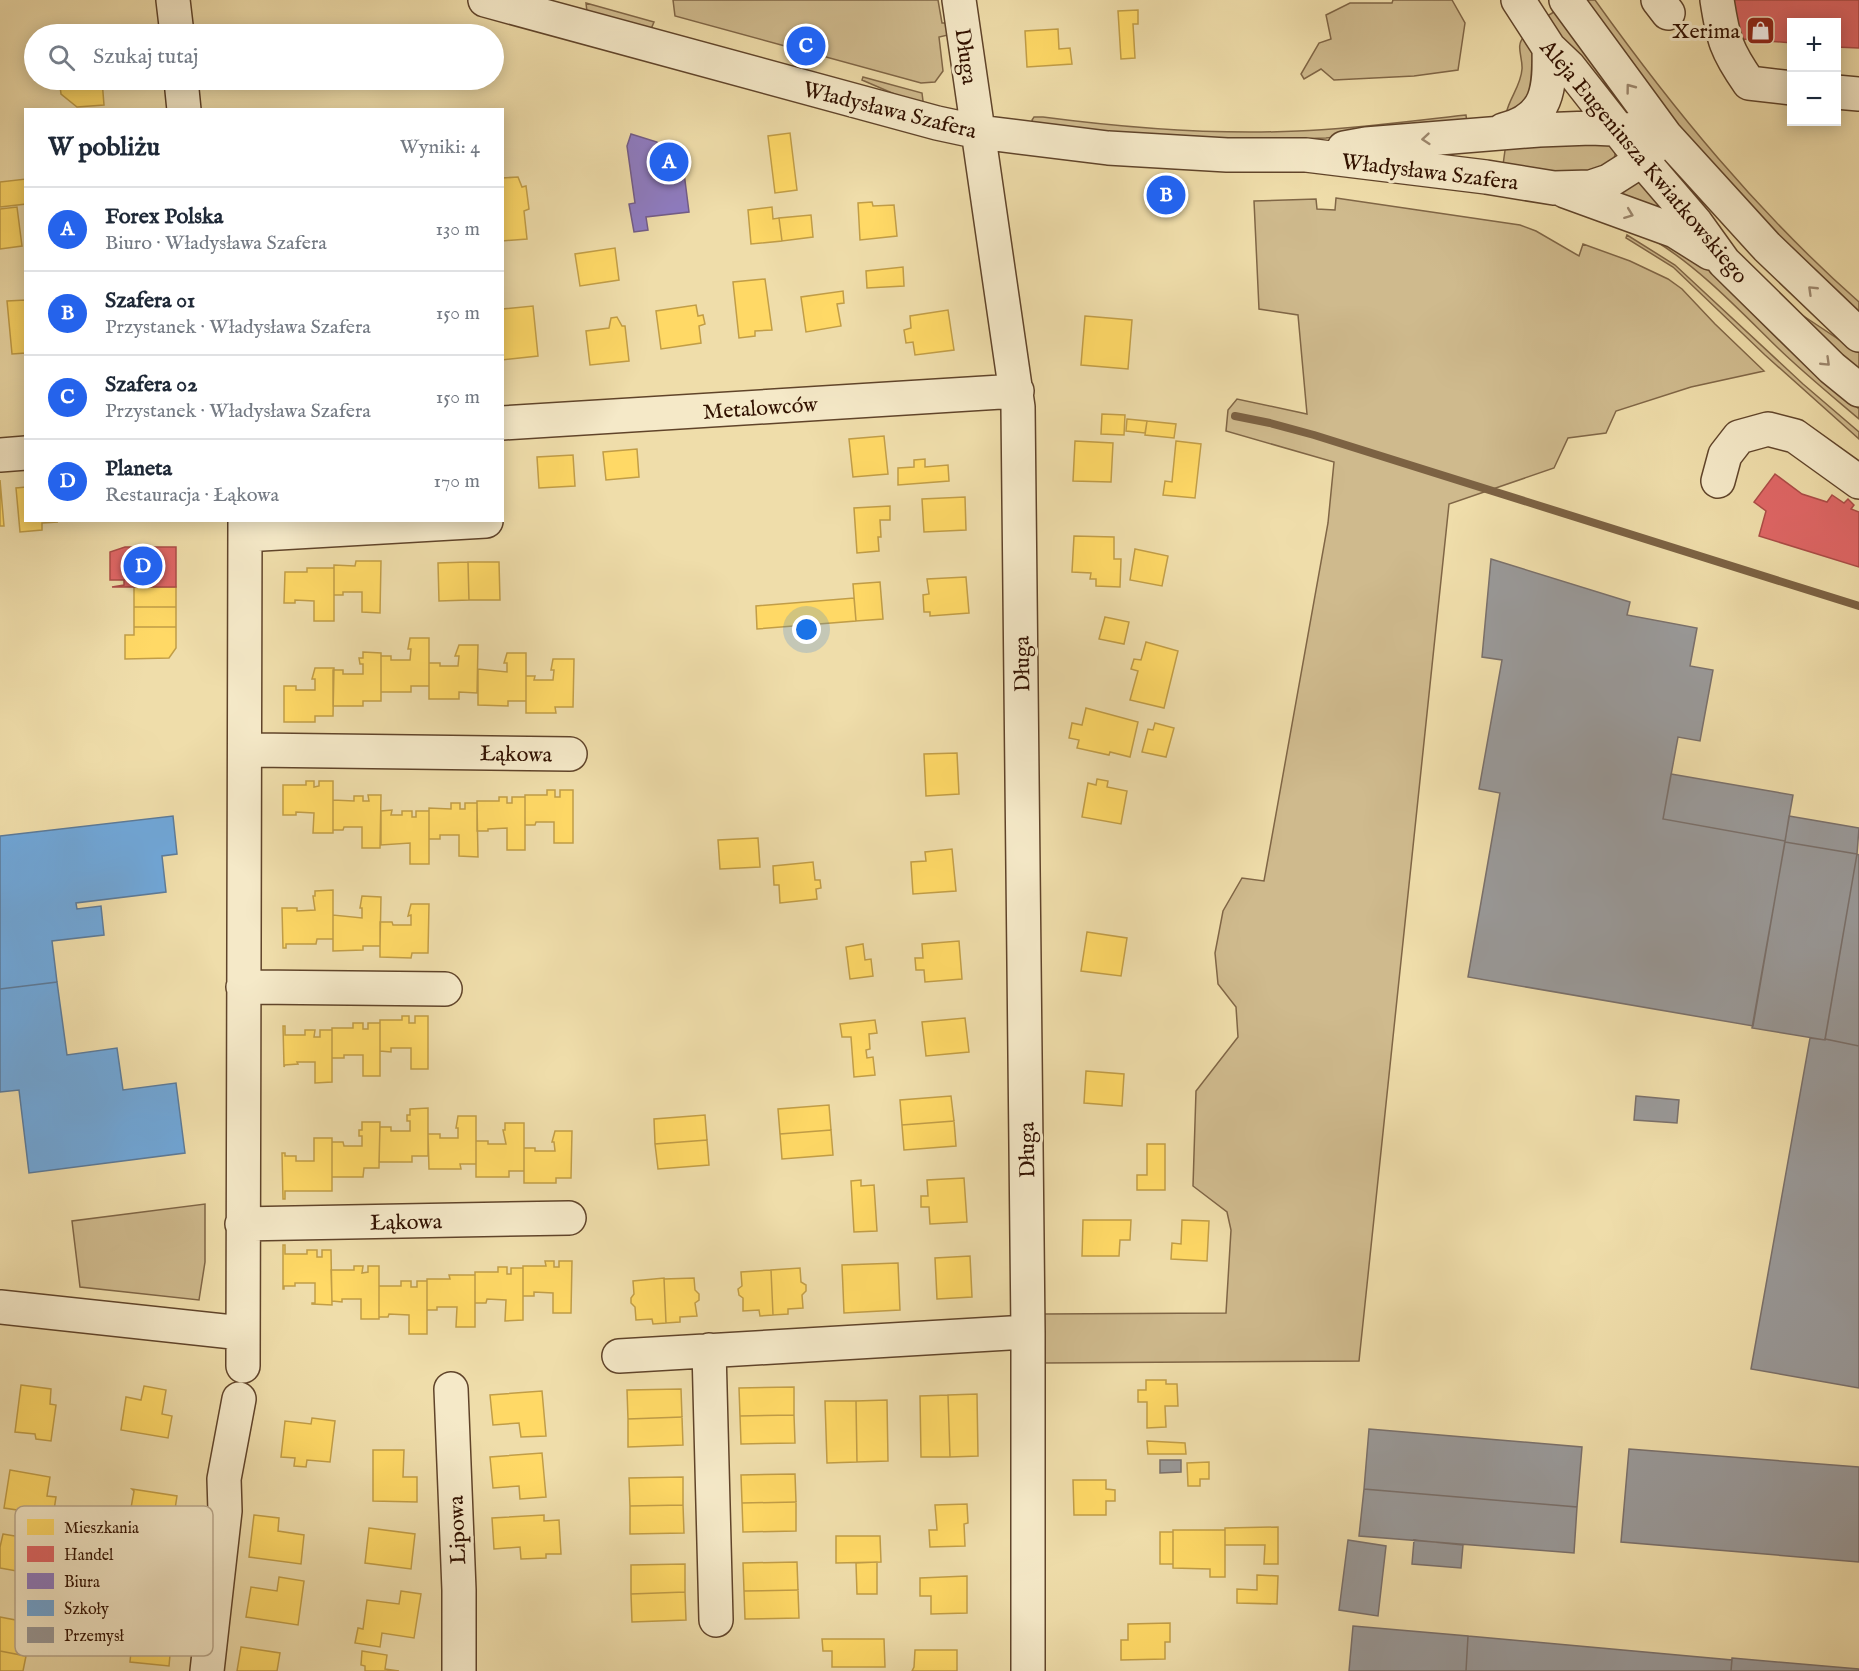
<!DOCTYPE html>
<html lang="pl">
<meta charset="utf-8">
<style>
body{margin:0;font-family:"IM FELL English",serif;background:#f2f2f3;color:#1f2937}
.controls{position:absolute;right:18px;top:18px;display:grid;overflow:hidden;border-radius:0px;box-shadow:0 3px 15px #0003}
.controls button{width:54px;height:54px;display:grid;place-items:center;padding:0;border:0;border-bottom:2px solid #e0e1e3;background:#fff;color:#1f2937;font:30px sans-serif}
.you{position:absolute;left:807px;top:630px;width:21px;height:21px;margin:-15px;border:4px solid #fff;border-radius:50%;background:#1a73e8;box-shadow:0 0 0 9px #1a73e833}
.badge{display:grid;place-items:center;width:39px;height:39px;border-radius:50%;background:#2563eb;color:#fff;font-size:20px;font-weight:700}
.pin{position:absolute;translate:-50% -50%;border:3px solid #fff;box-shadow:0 2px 6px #0006}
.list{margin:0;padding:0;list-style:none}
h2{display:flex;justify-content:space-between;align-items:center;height:78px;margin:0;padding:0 24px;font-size:26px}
h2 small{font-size:20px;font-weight:400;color:#747a83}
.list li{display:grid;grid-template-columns:39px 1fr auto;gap:18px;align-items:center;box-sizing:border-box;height:84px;padding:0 24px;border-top:2px solid #e0e1e3}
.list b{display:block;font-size:22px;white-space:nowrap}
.list p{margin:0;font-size:20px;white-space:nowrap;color:#747a83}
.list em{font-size:20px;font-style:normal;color:#747a83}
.icon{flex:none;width:33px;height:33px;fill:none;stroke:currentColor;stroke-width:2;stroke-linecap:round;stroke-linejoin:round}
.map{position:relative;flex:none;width:1859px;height:1671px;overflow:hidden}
.search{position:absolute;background:#fff;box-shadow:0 3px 15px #0003;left:24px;top:24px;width:480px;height:66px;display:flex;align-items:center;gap:15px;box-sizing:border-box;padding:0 21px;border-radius:33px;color:#747a83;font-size:22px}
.panel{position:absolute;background:#fff;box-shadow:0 3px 15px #0003;left:24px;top:108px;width:480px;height:414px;border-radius:0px}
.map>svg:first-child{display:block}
.green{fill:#cfba8d;stroke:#806646;stroke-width:1.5}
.homes{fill:#ffd966;stroke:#c19d47;stroke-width:1.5}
.shops{fill:#e06666;stroke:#ac4c47;stroke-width:1.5}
.offices{fill:#8e7cc3;stroke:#725c88;stroke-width:1.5}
.schools{fill:#6fa8dc;stroke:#5c7b9a;stroke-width:1.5}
.industry{fill:#999;stroke:#7a706b;stroke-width:1.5}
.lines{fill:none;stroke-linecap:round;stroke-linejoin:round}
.stream{stroke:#7c6243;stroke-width:8}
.minor-casing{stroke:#60442a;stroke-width:36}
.minor{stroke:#f5e9c8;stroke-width:33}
.oneway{stroke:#9d886e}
.labels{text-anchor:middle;stroke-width:6;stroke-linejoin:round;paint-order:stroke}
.poi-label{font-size:22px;fill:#311100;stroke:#f5e9c8;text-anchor:end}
.street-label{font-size:22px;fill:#311100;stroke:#f5e9c8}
.key{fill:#f5e9c8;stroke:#baa88c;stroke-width:1.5}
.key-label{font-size:16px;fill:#311100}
</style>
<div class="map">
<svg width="1859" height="1671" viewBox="0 0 1859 1671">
<rect width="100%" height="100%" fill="#efddaa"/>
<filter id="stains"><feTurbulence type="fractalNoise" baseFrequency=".00333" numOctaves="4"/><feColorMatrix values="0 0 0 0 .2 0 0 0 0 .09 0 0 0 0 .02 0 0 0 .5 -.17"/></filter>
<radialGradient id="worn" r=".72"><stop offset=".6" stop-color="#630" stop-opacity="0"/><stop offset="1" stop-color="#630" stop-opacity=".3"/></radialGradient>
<path class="green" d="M673,0H938L942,23H946L948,35L939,37L943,71L935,82L921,83L815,54L817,46L799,41L796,49L675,16Z
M1393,0H1452L1465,23L1458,70L1414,76L1334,80L1321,69L1304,79L1301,74L1319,43L1331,39L1326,15L1350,3H1392Z
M1584,0H1595C1673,109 1758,213 1859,302V316L1782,242L1665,111Z
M586,3L654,22L651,29L587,12Z
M1557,10L1621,102L1624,111L1544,18Z
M1524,37L1534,54L1533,87L1520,107L1506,114C1509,98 1521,86 1522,69C1523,58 1515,45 1524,37Z
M863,77L922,93L923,101L922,102L906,99L862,80Z
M1466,115L1467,123L1326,138L1263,140L1145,136L1033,123L1032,120L1034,117H1043C1127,128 1213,135 1298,131C1354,129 1410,121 1466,115Z
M1604,136L1615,150V155L1612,165L1591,177L1503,165L1506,143Z
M1637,177L1686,225L1607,195Z
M1336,198L1520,225L1536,231L1579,256L1583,244L1630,261L1668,279L1682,289L1715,324L1764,371L1691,387L1616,411L1606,433L1568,438L1554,468L1449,504L1359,1361L1044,1363V1314L1226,1313L1231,1230L1227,1212L1193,1186L1196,1091L1238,1037L1236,1007L1218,984L1215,953L1223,911L1242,878L1264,881L1328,523L1334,462L1226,431L1228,410L1237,399L1307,414L1298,315L1259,309L1254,201L1316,199L1317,209L1335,210Z
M1627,235L1675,265L1803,384L1859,432V439L1765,355L1673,267L1626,238Z
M1654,240L1699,260L1823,378L1859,409V419C1832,396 1805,374 1779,349C1739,310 1701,269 1654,240Z
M1802,315L1859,353V372L1800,316Z
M205,1204V1262L199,1300L80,1287L72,1221Z"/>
<path class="homes" d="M1138,10V24H1133L1135,58L1121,59L1118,11Z
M1058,29L1059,49L1070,48L1072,64L1027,67L1025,31Z
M67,80H102L104,105L77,107L61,94L60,86Z
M790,133L797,190L775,193L768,136Z
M518,177L522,187L526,186L529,209L524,211L527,239L502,241V178Z
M26,179V204L0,207V182Z
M872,202L873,206L894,205L897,236L860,240L858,203Z
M17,207L22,246L0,249V209Z
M772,207L773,219L779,218L782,241L751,244L748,210Z
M811,215L813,237L782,241L779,218Z
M615,248L619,280L580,286L575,254Z
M903,267L904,286L867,288L866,271Z
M765,279L772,330L755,331V336L739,338L733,282Z
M843,291L844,303L837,304L841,326L806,332L801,297Z
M26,300V353L12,354L7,301Z
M696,305L698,316L703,315L705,324L699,326L701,343L661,349L656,311Z
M533,306L538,356L502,360V309Z
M948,310L954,350L915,355L913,342L906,343L904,330L911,328L910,316Z
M1085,316L1132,320L1128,369L1081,365Z
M617,317L622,326H625L629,361L590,365L586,331L609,328L611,318Z
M1102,414L1125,415L1124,435L1101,434Z
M1127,419L1147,421L1145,433L1126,431Z
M1147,421L1176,424L1174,438L1145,435Z
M884,436L888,474L853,477L849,439Z
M1075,441L1113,443L1111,482L1073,481Z
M1176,441L1201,444L1195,498L1163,495L1165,481L1172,482Z
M637,449L639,477L606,480L603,452Z
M573,455L575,486L539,488L537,457Z
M925,459V467L948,465L949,481L898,485V468L914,467V460Z
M0,480L4,526H0Z
M26,487V520L58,522L42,523V530L20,532L16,488Z
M965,497L966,530L924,532L922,499Z
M890,506V520H880L881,537H878L879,551L857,553L854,508Z
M1074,536L1114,537V559H1121L1120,587L1096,586V579H1090L1091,573L1072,572Z
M1135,549L1168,556L1162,586L1130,580Z
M356,561H381L380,613L362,612V592H343V595H334V565L355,566Z
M468,562L469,600L439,601L438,563Z
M468,562H499L500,600H469Z
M307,568H334V621H314V601L295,600V603H284L285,572H307Z
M966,577L969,613L930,616V612H924L923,595L929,594L927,579Z
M880,582L883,619L856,621L853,584Z
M134,587H176V607H134Z
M854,598L856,621L757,629L756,606Z
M134,607H176V627H134Z
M1105,617L1129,622L1124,644L1099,639Z
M134,627H176V648L169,658L125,659V635H134Z
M410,638H429V686H411V692H381V656H391V660H410L411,649H408Z
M1146,642L1178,651L1164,708L1130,700L1138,671L1131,669L1134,659L1141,660Z
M459,645H478L477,693L459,692V699H429V663H440V666H458L459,656H455Z
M363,652L381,653V701H363V706H333V670H343V674H363V664H360L359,658H363Z
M507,653H526V701H508V706L478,705V669L507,672V663H504Z
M553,659H574L573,707H555L556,713H526V676H535L534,680H553L554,670H551Z
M315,668H334L333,716H315V722H284V686H296V690H315V679H312Z
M1086,708L1138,722L1130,757L1110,752L1109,755L1077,748L1079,740L1069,738L1072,723L1082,725Z
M1155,723L1174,728L1166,757L1142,752L1148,729L1153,730Z
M957,753L959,794L926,796L924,754Z
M1097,779L1108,781L1107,787L1127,791L1121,824L1082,817L1088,783L1096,785Z
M306,781H314V787L319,786V781H333V833H313L314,813L296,812V815H283V785H306Z
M547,790H555V797H560V790H573V843H554V822H536L535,825H525V795H547Z
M368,795H381L380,848H362V827H344L343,830H333V800L354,801V796H363V801H369Z
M499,797H507V803H512V797H525V850H507V828L488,829V831H477V801H499Z
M451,803H460V809H465V803H477L478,857L459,856V835H440V839H429V808L451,809Z
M392,810L391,815H402V811H412V817H416V811H429V864H410V843L381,845V811Z
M758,838L760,867L720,869L718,840Z
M952,849L956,891L913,894L911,862L926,861L925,852Z
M813,862L815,880H820L821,888L816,889L817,899L780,903L779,885H774L773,866Z
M333,890V939H317L316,944H286V948H283L282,908H297V911L315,910L313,896H315V891Z
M362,896L381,897L380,946H363V950L333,951V915L362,918V908H360Z
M411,904H429L428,953H412L411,958L380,957V922H392L393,925H411V915L408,916Z
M1087,932L1127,938L1121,976L1081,971Z
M959,941L962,979L925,982L924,970H916L915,958H923L922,944Z
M863,944L865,960L871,959L873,976L850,979L846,947Z
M402,1016H409V1023H415V1016H428V1069H411V1048H391V1052L380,1051V1020H402Z
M965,1018L969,1052L926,1056L922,1022Z
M875,1020L877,1033L869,1034L870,1049L866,1050L867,1058L873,1057L875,1075L854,1077L851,1037H842L840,1024Z
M353,1023H363V1029H368V1023H380V1076H363V1055H344V1058H332V1028H353Z
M283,1026H285V1035H305V1030H315L314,1037H320V1030H332V1082L315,1083V1062H297L298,1064L285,1065L284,1067Z
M1086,1071L1124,1074L1122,1106L1084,1103Z
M951,1096L954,1121L902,1125L900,1100Z
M829,1105L831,1130L780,1134L778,1109Z
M428,1108V1156H412V1162H379L380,1127H391V1131H410V1121H407V1115H410V1109Z
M705,1115L707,1140L655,1144L654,1119Z
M458,1116H476V1164H460L461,1169H429L428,1134H440V1138H458V1128H456Z
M954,1121L956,1146L904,1150L902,1125Z
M362,1122H380L379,1168H364L363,1177H332V1142H343L344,1146H362V1136H359V1130H362Z
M505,1123H524V1171H509V1177H476V1141H488V1144H506L503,1130H505Z
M831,1130L833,1155L782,1159L780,1134Z
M555,1131H572L571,1178H556V1183H524V1148H535V1151H555L554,1142H552Z
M314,1138H332V1191H285V1199H283L282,1153H285V1156H296V1161H314Z
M707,1140L709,1165L658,1169L655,1144Z
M1147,1144H1165V1190H1137V1175H1147Z
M964,1178L967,1222L930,1224L929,1207H921V1196H928L927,1180Z
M861,1180V1186L874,1185L877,1231L854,1232L851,1181Z
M1083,1220H1131L1130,1240H1120L1119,1256H1082Z
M1182,1220L1209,1221L1207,1261L1171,1259L1172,1243L1181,1244Z
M283,1245H285V1254H307V1250H317V1257H322V1250H331L332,1305L312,1304V1303H315V1283H295V1286H284V1289H283Z
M970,1256L972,1297L937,1299L935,1258Z
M545,1261H554V1267H559V1261H572L571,1313H553V1293L534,1292V1296H523V1266H546Z
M898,1263L900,1310L844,1313L842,1265Z
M354,1266H363L362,1273L368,1272V1266H379V1319H361V1299H342V1302L332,1301L331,1270H354Z
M498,1267H507V1274H511V1268H523V1320L505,1321L506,1300L487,1299L486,1303H475V1272H498Z
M800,1268L801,1282L806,1285V1291L802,1295L803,1308L788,1309V1314L773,1315L771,1270Z
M771,1270L773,1315L760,1316L759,1310L743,1311V1298L739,1295L738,1289L742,1286L741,1272Z
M449,1275H475V1327H456L457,1307H437V1310H427V1279H450Z
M664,1278L666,1323L653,1324L652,1319L636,1320L635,1307L631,1303V1298L634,1294L633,1281Z
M694,1278L695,1290L699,1294V1300L695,1303L697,1316L680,1317V1322L666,1323L664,1279Z
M401,1281H411V1287H417V1281H427V1334H409V1315L389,1314L388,1317H379V1286H401Z
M1146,1380H1166V1384H1177L1178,1406H1165L1166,1427L1147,1428V1402H1138V1390H1146Z
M21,1385L51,1389L50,1404L56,1405L51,1441L36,1439L35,1434L15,1432Z
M144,1386L166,1390L162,1414L172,1416L168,1438L121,1430L126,1397L141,1400Z
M794,1387V1415L740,1416L739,1388Z
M681,1389L682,1417L628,1419L627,1390Z
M542,1391L546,1436L521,1437L519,1423L493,1425L490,1395Z
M977,1394L978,1456L950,1457L948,1395Z
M948,1395L950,1457H921L920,1396Z
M887,1400L888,1461L857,1462L856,1401Z
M825,1401H856L857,1462L827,1463Z
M794,1415L795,1443L741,1444L740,1416Z
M682,1417L683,1445L628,1447V1419Z
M312,1418L335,1421L330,1462L307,1460L306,1467L294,1466L295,1458L281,1457L285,1421L311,1424Z
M1147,1441L1185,1443L1186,1454H1148Z
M373,1450H404L403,1477H417V1502L373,1501Z
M542,1453L546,1497L520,1499L519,1486L493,1488L490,1457Z
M1209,1462V1479H1200V1486H1188L1187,1463Z
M10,1470L50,1477L47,1496L56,1497L54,1510L44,1508V1514L4,1508Z
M795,1474L796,1502L742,1503L741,1475Z
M683,1477V1505L630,1506L629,1478Z
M1073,1480H1106V1489L1115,1490V1501H1106V1515H1074Z
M132,1489L177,1496L171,1535L126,1527L129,1508H131L134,1491Z
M796,1502V1531L743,1532L742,1503Z
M967,1504L968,1523L964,1524L965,1546L930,1547L929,1530H937L935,1505Z
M683,1505L684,1533L630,1534V1506Z
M254,1515L279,1518L278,1531L304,1535L301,1564L249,1557Z
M544,1515V1521L559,1520L561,1554H546V1558L521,1559L520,1547L494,1549L492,1518Z
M1278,1527V1564H1264L1265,1545H1225V1528Z
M369,1528L415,1534L411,1569L365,1563Z
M1173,1530H1225V1577H1210V1569L1173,1568Z
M1160,1532H1173V1564H1160Z
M3,1534L39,1540L33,1574L0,1568V1547Z
M836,1536H880L881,1562L836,1563Z
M797,1562L798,1590L744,1591L743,1563Z
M877,1562V1594H857L856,1563Z
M685,1564V1592L631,1594V1565Z
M1257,1575L1278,1576L1277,1604L1237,1603V1589L1257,1590Z
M967,1576V1613L931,1614V1596H920V1578Z
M279,1577L304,1581L298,1625L246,1617L251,1587L277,1591Z
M798,1590L799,1618L745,1619L744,1591Z
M401,1591L421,1594L414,1638L382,1633L380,1647L355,1643L358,1628L363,1629L367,1600L399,1604Z
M685,1592L686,1620L632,1622L631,1594Z
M17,1610L34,1613L26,1656L0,1651V1617L16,1620Z
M1170,1623V1642H1165V1659L1121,1660V1640H1128V1624Z
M133,1629L172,1633L169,1666L130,1662Z
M822,1639H884L885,1667H832V1651H823Z
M241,1647L280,1653L277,1671H237Z
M915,1650H957V1671H912L914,1667Z
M0,1651L26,1656L23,1671H0Z
M362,1651L387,1655L385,1669L399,1671H365V1666L361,1665Z"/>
<path class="shops" d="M1733,0H1859V48L1836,47V22H1792V43L1730,38Z
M1775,474L1802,494L1827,502L1832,495L1844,503L1848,499L1854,505L1851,509L1859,512V567L1759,536L1766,511L1754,502Z
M125,547H176V587H112L124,585V580H110V552Z"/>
<path class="offices" d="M631,134L657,142L659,152L681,149L689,212L646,217L648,230L634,232L629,204L635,203L627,146Z"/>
<path class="schools" d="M173,816L177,854L162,856L166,892L76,903L77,909L101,906L104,935L52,941L57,982L0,989V836Z
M57,982L67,1055L117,1048L123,1090L176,1083L185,1153L29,1173L19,1090L0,1092V989Z"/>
<path class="industry" d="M1491,559L1630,602L1627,615L1697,628L1690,666L1713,670L1700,741L1678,737L1663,819L1785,841L1753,1026L1468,977L1500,793L1479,789L1502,660L1482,657Z
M1671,774L1793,795L1785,841L1663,819Z
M1789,816L1859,828L1857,854L1785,842Z
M1785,842L1857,854L1825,1040L1752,1028Z
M1857,854L1859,855V1046L1825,1039Z
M1810,1038L1825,1040V1039L1859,1046V1388L1751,1369Z
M1636,1096L1679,1100L1677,1123L1634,1120Z
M1369,1429L1582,1447L1577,1507L1364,1489Z
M1629,1449L1859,1467V1562L1621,1542Z
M1160,1460H1181V1472L1160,1473Z
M1364,1489L1577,1507L1574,1553L1359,1536Z
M1348,1540L1386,1546L1378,1616L1339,1610Z
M1414,1540L1463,1545L1461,1568L1412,1564Z
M1353,1626L1468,1636L1466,1671H1349Z
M1468,1636L1732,1660L1731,1671H1466Z
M1732,1658L1859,1669V1671H1731Z"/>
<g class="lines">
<path class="stream" d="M1235,416L1270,423L1314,435L1859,606"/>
<defs>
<path id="minor" d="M173,0L177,34
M485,0L937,123L979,132L1108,148L1227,155H1306L1486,177L1554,188L1591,187L1609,181L1642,160L1665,135
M959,0L1018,407L1028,1332V1671
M1518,0L1549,48L1569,67L1642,160L1696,223L1724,262L1832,368L1859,390
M1566,0L1665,135L1767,247L1859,335
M1658,0L1668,13
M1717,0C1723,39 1726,50 1749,83L1792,88
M181,80L184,110
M1836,92L1859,94
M1503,130C1549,119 1550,88 1549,48
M1344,148L1366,144L1539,130L1591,128L1633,130
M1565,191L1675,231L1710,253
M502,423L1017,391
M0,455L26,453
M1718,481L1725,455L1739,437L1768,429L1795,436L1859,482
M245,535L486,521
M245,750L570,754
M243,987L445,989
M242,1224L569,1218
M0,1307L242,1333
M709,1350L716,1620
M619,1356L1028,1332
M243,1366L245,520
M451,1389L459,1590V1671
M207,1671L225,1511L224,1479L239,1399"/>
</defs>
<use href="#minor" class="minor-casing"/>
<use href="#minor" class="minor"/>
</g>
<defs><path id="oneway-chevron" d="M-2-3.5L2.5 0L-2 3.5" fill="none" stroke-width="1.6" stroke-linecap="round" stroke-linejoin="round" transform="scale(1.5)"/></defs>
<g class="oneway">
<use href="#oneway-chevron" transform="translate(1630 88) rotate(-127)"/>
<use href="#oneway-chevron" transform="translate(1426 139) rotate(175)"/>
<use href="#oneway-chevron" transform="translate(1629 214) rotate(21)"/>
<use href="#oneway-chevron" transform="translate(1812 290) rotate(-136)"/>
<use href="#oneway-chevron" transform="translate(1826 362) rotate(44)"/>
</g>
<defs>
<symbol id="shop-square" viewBox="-11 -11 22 22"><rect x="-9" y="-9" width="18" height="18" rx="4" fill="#8f2418" stroke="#f5e9c8"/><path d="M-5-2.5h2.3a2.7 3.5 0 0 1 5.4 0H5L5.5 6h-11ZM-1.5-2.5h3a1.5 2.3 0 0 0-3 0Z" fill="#fff"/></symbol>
</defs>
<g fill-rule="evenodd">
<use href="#shop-square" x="1744" y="14" width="33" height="33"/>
</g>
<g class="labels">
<g class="poi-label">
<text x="1740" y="38">Xerima</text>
</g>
<g class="street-label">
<text transform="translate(967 56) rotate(82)" y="8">Długa</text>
<text transform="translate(890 109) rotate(14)" y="8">Władysława Szafera</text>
<text transform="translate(1645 161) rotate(50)" y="8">Aleja Eugeniusza Kwiatkowskiego</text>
<text transform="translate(1430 171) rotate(7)" y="8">Władysława Szafera</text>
<text transform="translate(760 407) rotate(-4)" y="8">Metalowców</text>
<text transform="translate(1021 664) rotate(-91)" y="8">Długa</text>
<text transform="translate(516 753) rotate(1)" y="8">Łąkowa</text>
<text transform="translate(1026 1150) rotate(-91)" y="8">Długa</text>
<text transform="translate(406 1221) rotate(-1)" y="8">Łąkowa</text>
<text transform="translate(456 1530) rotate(-92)" y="8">Lipowa</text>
</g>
</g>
<rect x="15" y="1506" width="198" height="150" rx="9" class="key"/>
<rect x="27" y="1519" width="27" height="16" fill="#ffd966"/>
<rect x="27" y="1546" width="27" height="16" fill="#e06666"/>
<rect x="27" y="1573" width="27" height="16" fill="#8e7cc3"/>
<rect x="27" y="1600" width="27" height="16" fill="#6fa8dc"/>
<rect x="27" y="1627" width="27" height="16" fill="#999"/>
<g class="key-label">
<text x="64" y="1533">Mieszkania</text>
<text x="64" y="1560">Handel</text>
<text x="64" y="1587">Biura</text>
<text x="64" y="1614">Szkoły</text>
<text x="64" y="1641">Przemysł</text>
</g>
<rect width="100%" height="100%" filter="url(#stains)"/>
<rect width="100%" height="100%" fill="url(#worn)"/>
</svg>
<div class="controls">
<button>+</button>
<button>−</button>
</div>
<div class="you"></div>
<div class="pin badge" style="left:669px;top:162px">A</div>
<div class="pin badge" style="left:1166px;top:195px">B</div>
<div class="pin badge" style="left:806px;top:46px">C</div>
<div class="pin badge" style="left:143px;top:566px">D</div>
<div class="search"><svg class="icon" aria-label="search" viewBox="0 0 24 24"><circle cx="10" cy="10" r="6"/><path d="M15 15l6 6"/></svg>Szukaj tutaj</div>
<section class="panel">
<h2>W pobliżu<small>Wyniki: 4</small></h2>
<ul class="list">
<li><span class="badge">A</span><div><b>Forex Polska</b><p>Biuro · Władysława Szafera</p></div><em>130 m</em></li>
<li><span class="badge">B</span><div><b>Szafera 01</b><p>Przystanek · Władysława Szafera</p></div><em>150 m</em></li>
<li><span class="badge">C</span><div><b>Szafera 02</b><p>Przystanek · Władysława Szafera</p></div><em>150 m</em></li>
<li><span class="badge">D</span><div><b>Planeta</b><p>Restauracja · Łąkowa</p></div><em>170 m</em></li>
</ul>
</section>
</div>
